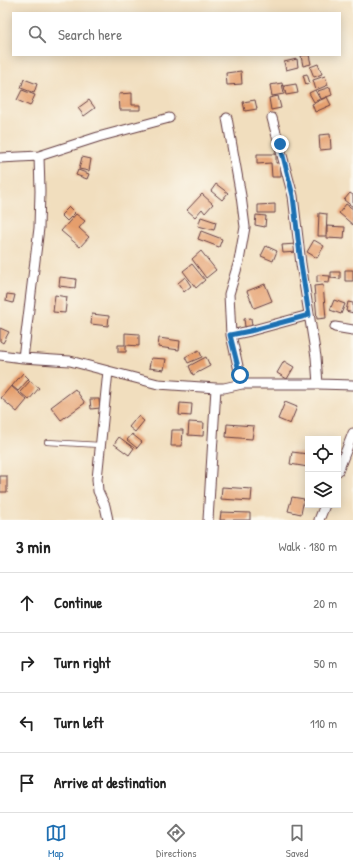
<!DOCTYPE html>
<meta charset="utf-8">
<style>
body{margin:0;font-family:"Patrick Hand",sans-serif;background:#f2f2f2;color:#222}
.controls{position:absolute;right:12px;bottom:12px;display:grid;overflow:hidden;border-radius:0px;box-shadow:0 2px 10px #0003}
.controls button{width:36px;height:36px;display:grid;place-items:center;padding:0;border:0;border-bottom:1px solid #e0e0e0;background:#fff;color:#222;font:20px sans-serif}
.stop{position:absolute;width:12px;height:12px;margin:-9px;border:3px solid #1f6fb2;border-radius:50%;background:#fff}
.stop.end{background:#1f6fb2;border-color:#fff;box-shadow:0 1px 4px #0008}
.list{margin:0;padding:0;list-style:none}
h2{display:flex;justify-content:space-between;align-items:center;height:52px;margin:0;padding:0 16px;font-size:17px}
h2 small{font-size:13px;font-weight:400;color:#767676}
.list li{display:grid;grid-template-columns:26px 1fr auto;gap:12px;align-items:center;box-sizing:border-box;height:60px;padding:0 16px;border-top:1px solid #e0e0e0}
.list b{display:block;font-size:15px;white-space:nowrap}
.list em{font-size:13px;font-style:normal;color:#767676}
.icon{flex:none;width:22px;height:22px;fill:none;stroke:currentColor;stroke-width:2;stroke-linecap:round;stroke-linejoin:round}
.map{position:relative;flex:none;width:353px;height:520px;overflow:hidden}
.search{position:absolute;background:#fff;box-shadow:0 2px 10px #0003;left:12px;right:12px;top:12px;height:44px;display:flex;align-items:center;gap:10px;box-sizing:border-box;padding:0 14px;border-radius:0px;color:#767676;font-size:15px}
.sheet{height:292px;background:#fff}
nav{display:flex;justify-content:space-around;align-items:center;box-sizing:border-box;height:56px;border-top:1px solid #e0e0e0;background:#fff;font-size:11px;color:#767676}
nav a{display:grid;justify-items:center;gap:2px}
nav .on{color:#1f6fb2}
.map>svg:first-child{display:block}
.building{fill:#e59e6c}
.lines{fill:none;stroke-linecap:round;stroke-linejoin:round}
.lane-casing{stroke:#633c41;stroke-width:6}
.street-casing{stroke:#633c41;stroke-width:11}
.lane{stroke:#fff;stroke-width:4.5}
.street{stroke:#fff;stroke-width:9}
.route{stroke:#1f6fb2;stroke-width:5}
</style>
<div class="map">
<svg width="353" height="520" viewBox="0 0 353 520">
<rect width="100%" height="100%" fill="#fbf7ec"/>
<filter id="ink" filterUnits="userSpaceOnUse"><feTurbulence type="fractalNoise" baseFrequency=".025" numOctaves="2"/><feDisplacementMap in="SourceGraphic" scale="8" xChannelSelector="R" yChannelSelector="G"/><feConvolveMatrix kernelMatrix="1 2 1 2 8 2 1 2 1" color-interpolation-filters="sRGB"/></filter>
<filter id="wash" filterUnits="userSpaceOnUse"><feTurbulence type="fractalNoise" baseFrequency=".012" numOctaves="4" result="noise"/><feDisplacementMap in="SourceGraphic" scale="16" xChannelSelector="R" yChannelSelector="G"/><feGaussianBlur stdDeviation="0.9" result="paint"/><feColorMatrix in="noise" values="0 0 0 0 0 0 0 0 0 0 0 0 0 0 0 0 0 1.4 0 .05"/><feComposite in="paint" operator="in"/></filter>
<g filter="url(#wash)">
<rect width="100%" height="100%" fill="#f1debe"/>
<g id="blocks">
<path class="building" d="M304,55H309L311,64L303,66L301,56Z
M297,59L298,67L286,70L284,62Z
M318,64L322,74L314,77L310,67Z
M241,71L242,84L227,85L226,73Z
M307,74L310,83L306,85L303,75Z
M325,76L328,85L316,90L313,80Z
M24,79L37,84L34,93L21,88Z
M282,83L284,94L272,96L270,85Z
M296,84L298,93L286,95L284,86Z
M330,87L332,95L321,99L318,91Z
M22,90L35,95L30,106L17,100Z
M315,90L320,99L314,102L309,93Z
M132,93V105H140V110H120L119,94Z
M278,96L281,108L271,110L269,98Z
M327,97L331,105L315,112L312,104Z
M89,100L95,108L84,116L78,108Z
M255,100L257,109L245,111L243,102Z
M330,134L331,149L320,150L319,135Z
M257,154H276V163H281V177H272L271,163L257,164Z
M82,157L91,159L89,171L79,169Z
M78,170L89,174L87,179L76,175Z
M216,184L228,193L222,200L211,191Z
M350,193L353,195V207L344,200Z
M202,194L213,204L205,213L202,209L195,217L187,210Z
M275,204V213H258V205Z
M346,204L353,209V225L339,213Z
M69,207L75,213L67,221L61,215Z
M319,213L327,214L326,236H318Z
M76,214L85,221L79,228L89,237L80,247L61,231Z
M256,215L266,216L265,227L255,225Z
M201,217L216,222L214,230L198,226Z
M327,226L345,227L344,239L327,238Z
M201,231L222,239L219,247L198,239Z
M314,240L324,246L317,258L307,252Z
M296,244L297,252L283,253L282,245Z
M266,246L277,251L273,261L261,256Z
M201,251L216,270L206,278L192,259Z
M192,264L205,280L196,288L183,271Z
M345,270H353V281H345Z
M331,272H340V279L331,278Z
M317,275L330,276L329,283L317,282Z
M60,277L76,279L75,288L59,286Z
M185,277L191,286L184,292L178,283Z
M265,284L272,301L254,308L247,291Z
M323,285L326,318L317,319L314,286Z
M7,294L15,295L13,303L6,301Z
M55,295L67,297L65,313L53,312Z
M334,300L345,304L341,314L330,310Z
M348,302L353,303V313L346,311Z
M92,314L109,316L108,326L91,324Z
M251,318L252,326L245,327L244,319Z
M0,328L9,332L3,343L0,341Z
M125,333L139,334V346L126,345V352H118V345H125Z
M159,338L180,341L179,350L158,347Z
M199,350L202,357L188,363L185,357Z
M206,357L210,366L193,375L189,366Z
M151,358L166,359L164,370L149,368Z
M284,361L294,367L287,379L277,373Z
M23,373L29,379L18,391L12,386Z
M30,381L39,388L29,400L20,392Z
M11,386L27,400L17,412L1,398Z
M75,389L85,403L61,420L51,407Z
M90,399H99L100,408L91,409Z
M285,402L297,407L290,424L278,419Z
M180,403L192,404L191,416L179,415Z
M138,416L144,421L135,432L129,427Z
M189,422L204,423L203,436L188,435Z
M227,424L254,426L252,439L226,437Z
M172,430H183L182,446H171Z
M132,434L142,442L137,448L127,440Z
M119,437L134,448L129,455L114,444Z
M292,452L308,454V467L290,464Z
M0,476H7V492H0Z
M222,487L252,489L251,501L221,499Z
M292,497L304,499L301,514L288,511Z
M221,512L250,513V520H220Z"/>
</g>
</g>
<g filter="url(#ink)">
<use href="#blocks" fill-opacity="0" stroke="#633c41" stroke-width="1"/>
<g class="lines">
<defs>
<path id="lane" d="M47,442L100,445"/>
<path id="street" d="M227,118L241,196L245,227L239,261L229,294L231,335L242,384H318L353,385
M272,118L293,196L301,264L316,357L318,384
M0,158L39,156L98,137L169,118
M335,327L353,330
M231,335L250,331L309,315
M0,355L23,358L70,361L158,384L216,388H224L242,384
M23,358L39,228L40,191L39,156
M338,471L353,433
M108,520L105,506L98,491L97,479L108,371
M208,520L216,388
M319,520L325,505"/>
</defs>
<use href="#lane" class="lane-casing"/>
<use href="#street" class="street-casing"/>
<use href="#lane" class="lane"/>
<use href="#street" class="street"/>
</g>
</g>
<g class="lines" filter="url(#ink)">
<path class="route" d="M240,375L230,335L250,331L309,315L301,264L293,196L280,144"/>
</g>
</svg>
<div class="controls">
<button><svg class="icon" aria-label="locate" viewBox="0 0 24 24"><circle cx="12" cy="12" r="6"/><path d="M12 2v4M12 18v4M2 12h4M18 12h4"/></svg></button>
<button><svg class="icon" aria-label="layers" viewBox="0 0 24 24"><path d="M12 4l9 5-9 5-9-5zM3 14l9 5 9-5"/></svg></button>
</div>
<div class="stop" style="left:240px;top:375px"></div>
<div class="stop end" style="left:280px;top:144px"></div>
<div class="search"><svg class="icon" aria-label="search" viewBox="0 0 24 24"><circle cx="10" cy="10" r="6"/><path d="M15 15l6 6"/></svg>Search here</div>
</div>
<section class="sheet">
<h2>3 min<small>Walk · 180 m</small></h2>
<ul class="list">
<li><svg class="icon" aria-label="ahead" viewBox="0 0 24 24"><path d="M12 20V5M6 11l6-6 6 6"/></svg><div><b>Continue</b></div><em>20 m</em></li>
<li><svg class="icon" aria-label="right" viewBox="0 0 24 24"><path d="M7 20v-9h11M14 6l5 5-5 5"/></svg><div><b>Turn right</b></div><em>50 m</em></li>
<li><svg class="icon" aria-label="left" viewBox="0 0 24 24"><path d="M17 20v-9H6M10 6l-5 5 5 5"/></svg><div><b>Turn left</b></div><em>110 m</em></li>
<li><svg class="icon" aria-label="arrive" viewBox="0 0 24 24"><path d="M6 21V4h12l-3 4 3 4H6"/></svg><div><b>Arrive at destination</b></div></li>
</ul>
</section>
<nav>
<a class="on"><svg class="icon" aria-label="map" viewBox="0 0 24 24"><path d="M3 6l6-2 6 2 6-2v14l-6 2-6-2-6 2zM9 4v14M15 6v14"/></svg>Map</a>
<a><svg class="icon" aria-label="directions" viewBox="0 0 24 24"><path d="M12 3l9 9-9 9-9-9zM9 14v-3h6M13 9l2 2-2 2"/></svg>Directions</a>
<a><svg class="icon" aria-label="saved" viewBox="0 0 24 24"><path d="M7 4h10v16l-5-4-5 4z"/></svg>Saved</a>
</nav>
